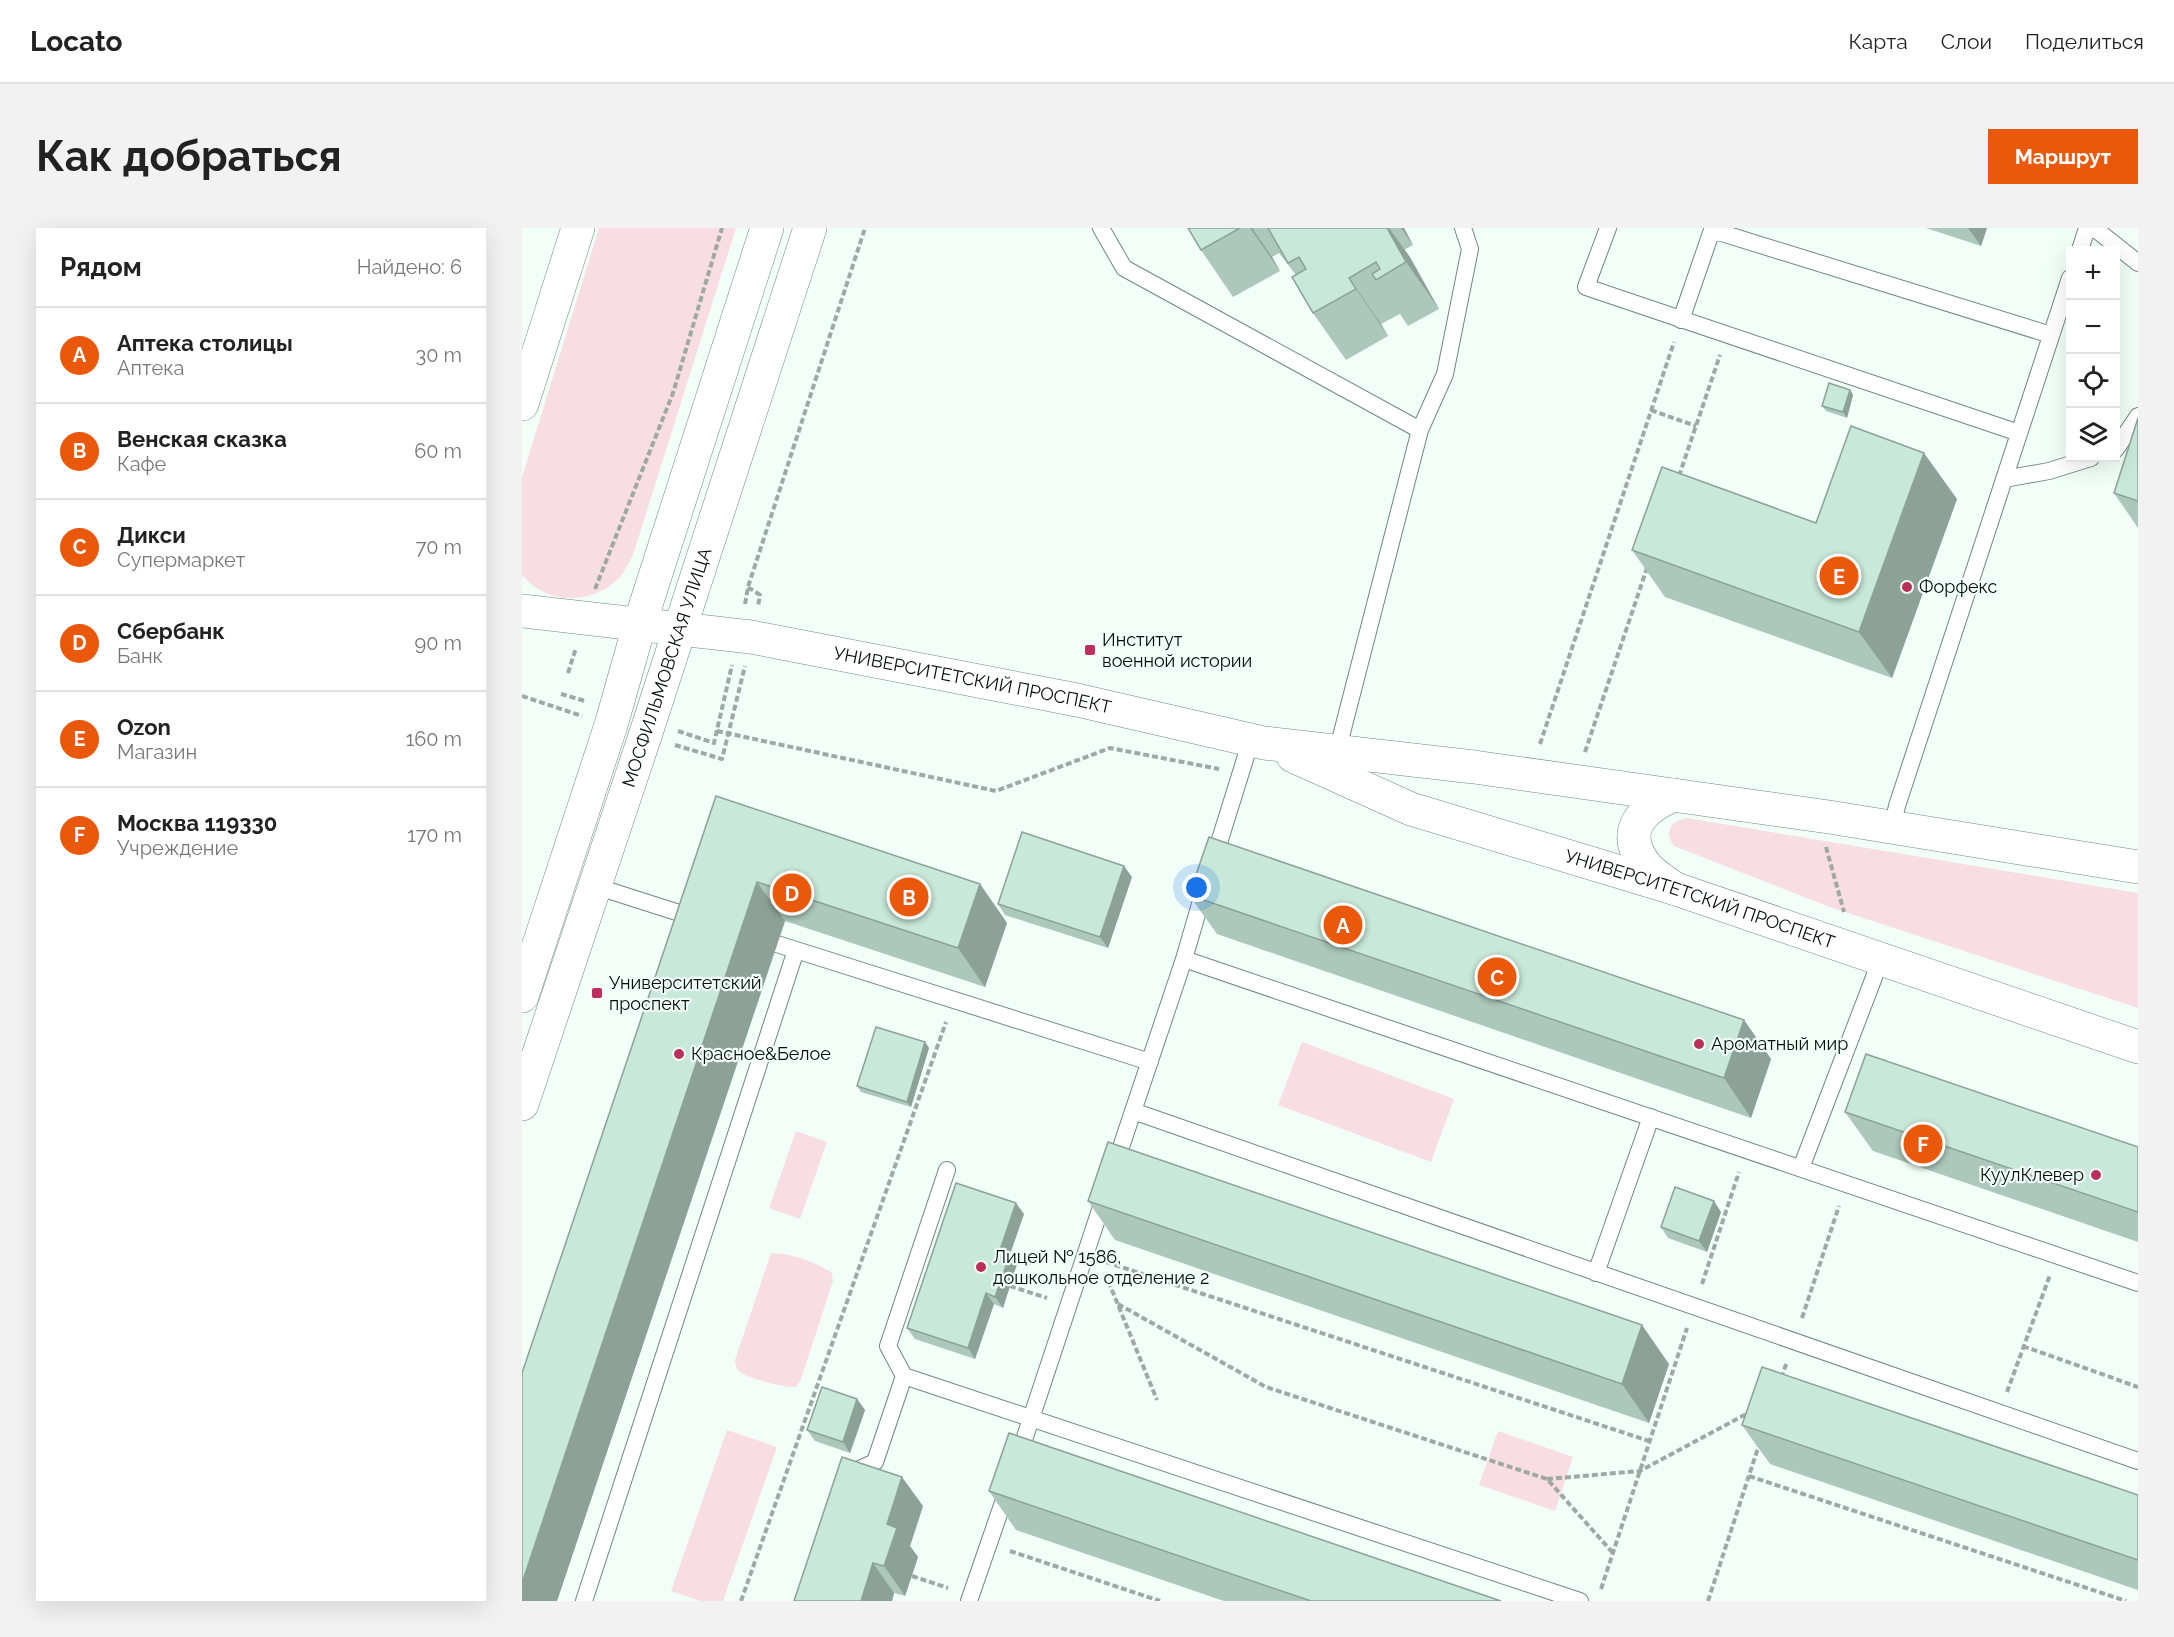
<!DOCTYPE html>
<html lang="ru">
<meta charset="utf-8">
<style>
body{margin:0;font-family:Raleway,sans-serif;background:#f2f2f2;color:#222}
.controls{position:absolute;right:18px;top:18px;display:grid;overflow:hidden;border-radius:0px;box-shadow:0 6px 24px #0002}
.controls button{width:54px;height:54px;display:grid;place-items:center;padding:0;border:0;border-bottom:2px solid #e0e0e0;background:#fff;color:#222;font:30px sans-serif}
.you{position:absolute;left:675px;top:660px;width:21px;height:21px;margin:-15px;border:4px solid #fff;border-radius:50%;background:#1a73e8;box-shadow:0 0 0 9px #1a73e833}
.badge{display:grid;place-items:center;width:39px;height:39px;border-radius:50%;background:#ea580c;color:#fff;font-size:20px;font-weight:700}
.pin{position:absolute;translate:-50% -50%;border:3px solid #fff;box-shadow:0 2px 6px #0006}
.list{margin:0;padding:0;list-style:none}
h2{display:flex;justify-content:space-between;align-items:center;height:78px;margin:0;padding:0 24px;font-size:26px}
h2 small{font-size:20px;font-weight:400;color:#767676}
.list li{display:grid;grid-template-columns:39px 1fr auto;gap:18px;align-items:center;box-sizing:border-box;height:96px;padding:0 24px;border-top:2px solid #e0e0e0}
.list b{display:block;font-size:22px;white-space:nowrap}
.list p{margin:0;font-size:20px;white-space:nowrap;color:#767676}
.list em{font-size:20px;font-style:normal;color:#767676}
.icon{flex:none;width:33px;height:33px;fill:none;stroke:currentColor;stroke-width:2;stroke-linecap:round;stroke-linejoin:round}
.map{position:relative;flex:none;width:1616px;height:1373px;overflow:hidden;border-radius:0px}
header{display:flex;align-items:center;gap:36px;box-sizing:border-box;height:84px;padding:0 30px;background:#fff;border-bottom:2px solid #e0e0e0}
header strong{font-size:28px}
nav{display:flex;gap:33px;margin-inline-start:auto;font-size:21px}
.intro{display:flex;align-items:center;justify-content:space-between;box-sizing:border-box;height:144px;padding:0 36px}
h1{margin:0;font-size:42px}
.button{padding:15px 27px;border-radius:0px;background:#ea580c;color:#fff;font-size:21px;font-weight:700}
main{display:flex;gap:36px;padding:0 36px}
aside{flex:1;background:#fff;border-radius:0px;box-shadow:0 6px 24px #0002}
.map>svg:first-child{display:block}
.green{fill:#f8dee2}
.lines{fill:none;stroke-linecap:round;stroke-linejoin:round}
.service-casing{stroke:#6d8a7c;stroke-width:18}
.minor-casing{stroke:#6d8a7c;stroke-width:34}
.tertiary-casing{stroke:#6d8a7c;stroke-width:34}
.secondary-casing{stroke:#6d8a7c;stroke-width:34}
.path{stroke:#9ea9a3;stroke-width:4;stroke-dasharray:6 3;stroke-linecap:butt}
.service{stroke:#fff;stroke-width:16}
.minor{stroke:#fff;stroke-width:33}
.tertiary{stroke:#fff;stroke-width:33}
.secondary{stroke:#fff;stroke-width:33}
.wall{fill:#acc8bb}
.shaded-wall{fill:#8ca298}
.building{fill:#c8e8d9;stroke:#8ca298;stroke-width:1.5}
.poi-dot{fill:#bc2e5c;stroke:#f2fef8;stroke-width:2}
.labels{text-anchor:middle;stroke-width:4.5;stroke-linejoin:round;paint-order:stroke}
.poi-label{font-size:18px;fill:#040e09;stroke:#f2fef8;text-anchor:start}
.street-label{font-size:18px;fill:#040e09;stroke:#f2fef8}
</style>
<header>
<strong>Locato</strong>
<nav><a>Карта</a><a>Слои</a><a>Поделиться</a></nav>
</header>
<div class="intro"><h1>Как добраться</h1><a class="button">Маршрут</a></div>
<main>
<aside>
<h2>Рядом<small>Найдено: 6</small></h2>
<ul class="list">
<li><span class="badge">A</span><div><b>Аптека столицы</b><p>Аптека</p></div><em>30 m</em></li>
<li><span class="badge">B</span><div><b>Венская сказка</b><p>Кафе</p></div><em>60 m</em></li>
<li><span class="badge">C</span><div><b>Дикси</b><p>Супермаркет</p></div><em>70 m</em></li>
<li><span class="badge">D</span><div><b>Сбербанк</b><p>Банк</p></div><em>90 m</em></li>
<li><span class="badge">E</span><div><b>Ozon</b><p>Магазин</p></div><em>160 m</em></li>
<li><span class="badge">F</span><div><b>Москва 119330</b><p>Учреждение</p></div><em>170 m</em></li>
</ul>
</aside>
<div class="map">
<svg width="1616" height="1373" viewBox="0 0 1616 1373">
<rect width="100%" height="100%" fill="#f2fef8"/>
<path class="green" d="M77,0H214L111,327C107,335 102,345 96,351C76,371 42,376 18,362C11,359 5,352 0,347V249Z
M1165,590L1616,665V780L1305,678L1152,618C1142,604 1148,593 1165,590Z
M780,814L932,871L909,934L756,877Z
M274,903L305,914L278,991L247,980Z
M249,1025C267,1025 295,1034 310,1045L311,1053L279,1151L274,1159C263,1160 222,1150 216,1142C214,1139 213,1136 213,1132Z
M205,1202L255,1219L201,1373H178L149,1363Z
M976,1203L1051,1229L1033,1283L957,1257Z"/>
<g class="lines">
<defs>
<path id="service" d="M579,0L602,40L898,202
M1086,0L1064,59L1497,205
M1572,0L1616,35
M1558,22L1565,0
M1159,92L1190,2L1529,107
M1594,221L1616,188
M1482,251L1527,243L1569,230
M815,524L898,202L923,146L948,21L941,0
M1370,599L1375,578L1548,50
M691,634L729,512
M73,658L176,691
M255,716L628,834
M662,731L1616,1055
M611,883L1616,1233
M592,940L662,731L683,659
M1279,940L1359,731
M425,942L366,1118L382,1148L1058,1373
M1074,1045L1129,889
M496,1230L583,967
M327,1246L353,1234L382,1148
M62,1373L274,722
M447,1373L486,1260"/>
<path id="minor" d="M1151,660C1143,653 1132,647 1125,639C1097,605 1118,581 1152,567"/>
<path id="tertiary" d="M0,176L56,0
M0,383L158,401"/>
<g id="secondary">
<path id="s1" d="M158,401L229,409L555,472L742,515L952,539L1307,589L1616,639"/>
<path id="s2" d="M771,528L889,581L1151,660L1616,819"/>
<path d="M0,768L89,497L118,395L245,0"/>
<path id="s3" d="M0,876L123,508L288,0"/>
</g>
</defs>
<use href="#service" class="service-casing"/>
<use href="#minor" class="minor-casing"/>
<use href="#tertiary" class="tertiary-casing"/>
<use href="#secondary" class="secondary-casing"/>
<path class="path" d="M1129,182L1174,198
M1157,248L1198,127
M226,359L238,367L236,378
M73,361L151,165L200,0
M223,376L226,359L343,0
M46,445L54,420
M39,466L63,473
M0,468L60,488
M156,503L192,515L210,437
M195,503L474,563L588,520L697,541
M1018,516L1152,114
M153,517L200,531L223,438
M1063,524L1126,337
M1304,619L1322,684
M584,1034L1127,1213
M583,1045L635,1172
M1180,1056L1217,944
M488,1058L525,1070
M596,1076L744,1159L1025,1251L1091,1325
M1280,1090L1317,978
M1501,1118L1616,1159
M1259,1150L1265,1134
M1485,1164L1528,1047
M1227,1248L1604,1373
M1025,1251L1118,1243L1228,1184
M488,1323L638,1373
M390,1348L426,1360
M1079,1361L1165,1100
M219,1373L424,794
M1186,1373L1237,1217"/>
<use href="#service" class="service"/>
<use href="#minor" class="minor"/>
<use href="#tertiary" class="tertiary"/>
<use href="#secondary" class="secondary"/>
</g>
<path class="wall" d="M666,0H882L891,17L882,22L917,81L886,98L878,86L859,96L866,108L824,132L791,85L774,47L757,25L750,29L758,43L711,69L679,22Z
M1404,0H1465L1459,18Z
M1328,162L1331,167L1325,190L1304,183L1300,178Z
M1616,190V300L1592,265Z
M1435,271L1370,450L1143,369L1110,322L1294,295Z
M194,568L458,656L485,695L463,759L263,693L35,1373Z
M610,649L586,720L483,687L476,676Z
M667,667L1222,792L1249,831L1229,890L695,706Z
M403,814L407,820L389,879L339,864L335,858Z
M1323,884L1616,919V1014L1351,923Z
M566,973L1147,1136L1127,1195L593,1012Z
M1199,984L1185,1024L1146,1010L1139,999Z
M502,986L488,1026L495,1036L481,1080L472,1076L453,1131L393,1111L385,1100Z
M335,1171L343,1182L328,1225L293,1213L285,1202Z
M1220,1197L1616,1267V1362L1248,1236Z
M467,1263L979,1373H702L494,1302Z
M401,1278L388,1318L396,1329L383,1368L372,1365L370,1373H272Z"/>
<path class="shaded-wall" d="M728,0H730L750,29L758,43Z
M865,0H867L888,29L917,81L884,34Z
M879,0H882L891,17Z
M1446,0H1465L1459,18Z
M827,50L859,96L866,108L834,61Z
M1328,162L1331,167L1325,190L1321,184Z
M1402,225L1435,271L1370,450L1337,404Z
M602,638L610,649L586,720L578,709Z
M235,654L263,693L35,1373H0V1355Z
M458,656L485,695L463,759L436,720Z
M1222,792L1249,831L1229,890L1202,850Z
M403,814L407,820L389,879L385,874Z
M1192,973L1199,984L1185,1024L1177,1013Z
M494,975L502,986L488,1026L495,1036L481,1080L473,1069L478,1022Z
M464,1065L472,1076L453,1131L446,1120Z
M1120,1097L1147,1136L1127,1195L1100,1156Z
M335,1171L343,1182L328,1225L321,1214Z
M380,1249L401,1278L388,1318L396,1329L383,1368L362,1338L365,1296Z
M351,1335L372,1365L370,1373H339Z"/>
<path class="building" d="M666,0H718L679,22Z
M746,0H865L884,34L854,52L850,46L858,41L854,34L827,50L834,61L791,85L770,49L784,41L777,29L766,35Z
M1307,155L1328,162L1321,184L1300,178Z
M1616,190V273L1592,265Z
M1329,198L1402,225L1337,404L1110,322L1140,239L1294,295Z
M194,568L458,656L436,720L235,654L0,1355V1145Z
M500,604L602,638L578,709L476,676Z
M687,609L1222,792L1202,850L667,667Z
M354,799L403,814L385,874L335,858Z
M1344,826L1616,919V984L1323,884Z
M586,914L1120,1097L1100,1156L566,973Z
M434,955L494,975L478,1022L488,1025L481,1047L473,1069L464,1065L446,1120L385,1100Z
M1153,959L1192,973L1177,1013L1139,999Z
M1240,1139L1616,1267V1332L1220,1197Z
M300,1159L335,1171L321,1214L285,1202Z
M487,1205L979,1373H789L467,1263Z
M320,1229L380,1249L365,1296L375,1300L362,1338L351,1335L339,1373H272Z"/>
<g class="poi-dot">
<circle cx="1385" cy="359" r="6"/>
<rect x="562" y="416" width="12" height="12" rx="3"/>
<rect x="69" y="759" width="12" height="12" rx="3"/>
<circle cx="1177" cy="816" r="6"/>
<circle cx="157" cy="826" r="6"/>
<circle cx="1574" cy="947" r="6"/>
<circle cx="459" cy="1039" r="6"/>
</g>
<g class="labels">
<g class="poi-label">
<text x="1397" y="365">Форфекс</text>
<text x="580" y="418">Институт<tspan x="580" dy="21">военной истории</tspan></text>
<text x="87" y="761">Университетский<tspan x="87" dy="21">проспект</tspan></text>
<text x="1189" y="822">Ароматный мир</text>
<text x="169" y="832">Красное&amp;Белое</text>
<text x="1562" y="953" text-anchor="end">КуулКлевер</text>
<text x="471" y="1035">Лицей № 1586,<tspan x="471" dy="21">дошкольное отделение 2</tspan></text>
</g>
<g class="street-label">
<text dy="6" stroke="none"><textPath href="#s3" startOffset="460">МОСФИЛЬМОВСКАЯ УЛИЦА</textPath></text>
<text dy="6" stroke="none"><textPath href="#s1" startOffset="297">УНИВЕРСИТЕТСКИЙ ПРОСПЕКТ</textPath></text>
<text dy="6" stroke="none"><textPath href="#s2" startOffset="432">УНИВЕРСИТЕТСКИЙ ПРОСПЕКТ</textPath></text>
</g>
</g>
</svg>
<div class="controls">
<button>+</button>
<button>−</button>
<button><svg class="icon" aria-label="locate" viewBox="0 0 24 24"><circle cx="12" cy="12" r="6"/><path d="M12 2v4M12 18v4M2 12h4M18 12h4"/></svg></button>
<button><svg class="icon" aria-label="layers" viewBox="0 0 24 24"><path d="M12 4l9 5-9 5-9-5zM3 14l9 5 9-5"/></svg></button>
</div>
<div class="you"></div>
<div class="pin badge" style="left:821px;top:697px">A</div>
<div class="pin badge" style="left:387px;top:669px">B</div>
<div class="pin badge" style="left:975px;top:749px">C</div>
<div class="pin badge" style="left:270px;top:665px">D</div>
<div class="pin badge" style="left:1317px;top:348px">E</div>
<div class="pin badge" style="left:1401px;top:916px">F</div>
</div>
</main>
